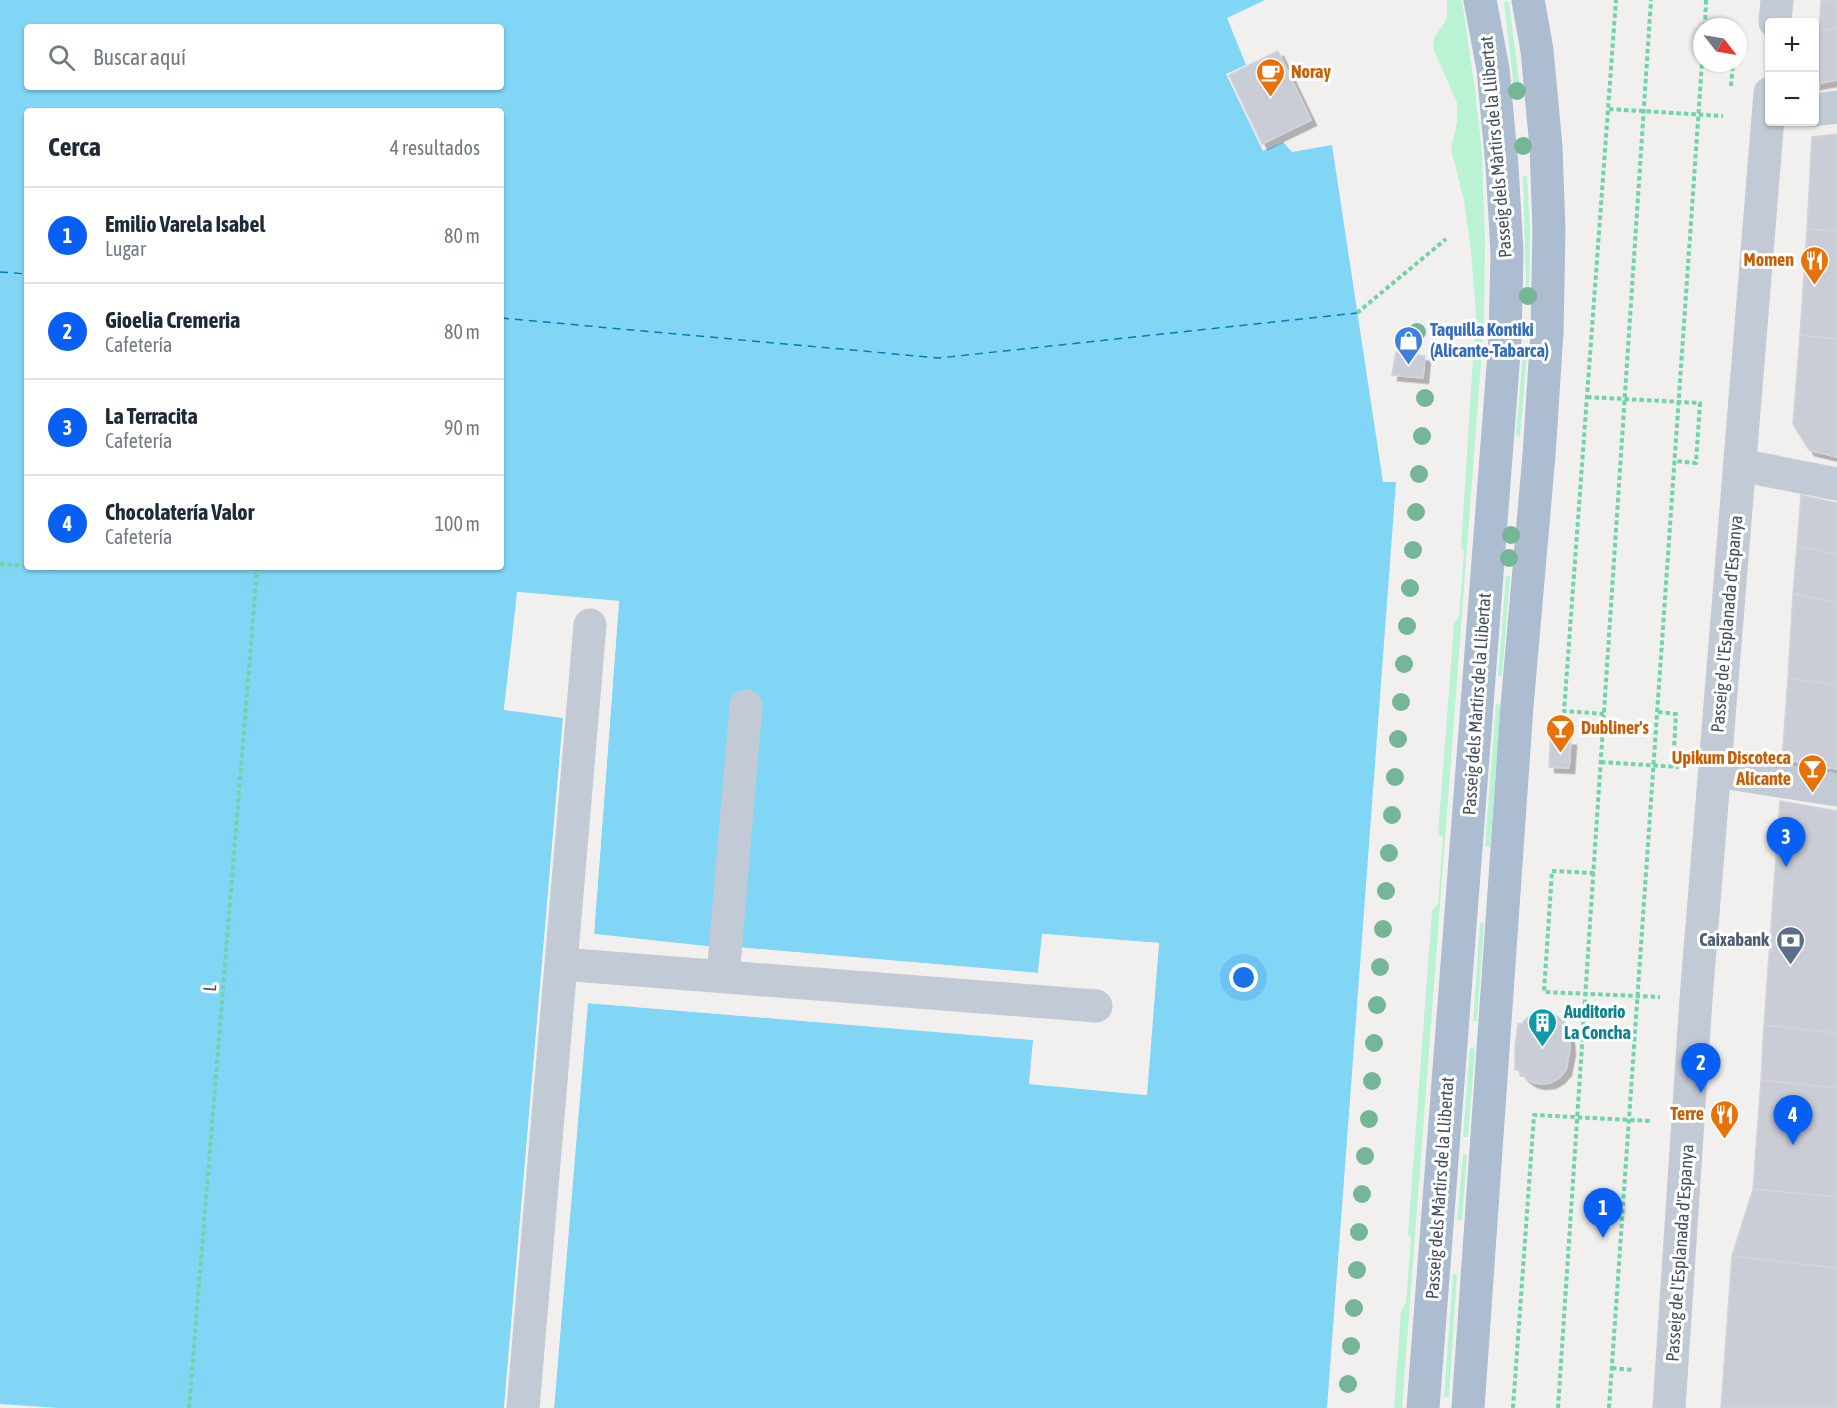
<!DOCTYPE html>
<html lang="es">
<meta charset="utf-8">
<style>
body{margin:0;font-family:"Asap Condensed",sans-serif;background:#f2f2f3;color:#1f2937}
.controls{position:absolute;right:18px;top:18px;display:grid;overflow:hidden;border-radius:6px;box-shadow:0 2px 4px #0004}
.controls button{width:54px;height:54px;display:grid;place-items:center;padding:0;border:0;border-bottom:2px solid #e0e1e3;background:#fff;color:#1f2937;font:30px sans-serif}
.compass{position:absolute;left:1693px;top:18px;width:54px;height:54px;border-radius:50%;background:#fff;box-shadow:0 2px 4px #0004;rotate:121deg}
.you{position:absolute;left:1244px;top:978px;width:21px;height:21px;margin:-15px;border:4px solid #fff;border-radius:50%;background:#1a73e8;box-shadow:0 0 0 9px #1a73e833}
.badge{display:grid;place-items:center;width:39px;height:39px;border-radius:50%;background:#0760f3;color:#fff;font-size:20px;font-weight:700}
.pin{position:absolute;translate:-50% -50px;filter:drop-shadow(0 2px 3px #0008)}
.pin::after{content:'';position:absolute;top:32px;width:21px;height:18px;background:inherit;clip-path:polygon(0 0,100% 0,50% 100%)}
.list{margin:0;padding:0;list-style:none}
h2{display:flex;justify-content:space-between;align-items:center;height:78px;margin:0;padding:0 24px;font-size:26px}
h2 small{font-size:20px;font-weight:400;color:#747a83}
.list li{display:grid;grid-template-columns:39px 1fr auto;gap:18px;align-items:center;box-sizing:border-box;height:96px;padding:0 24px;border-top:2px solid #e0e1e3}
.list b{display:block;font-size:22px;white-space:nowrap}
.list p{margin:0;font-size:20px;white-space:nowrap;color:#747a83}
.list em{font-size:20px;font-style:normal;color:#747a83}
.icon{flex:none;width:33px;height:33px;fill:none;stroke:currentColor;stroke-width:2;stroke-linecap:round;stroke-linejoin:round}
.map{position:relative;flex:none;width:1837px;height:1408px;overflow:hidden}
.search{position:absolute;background:#fff;box-shadow:0 2px 4px #0004;left:24px;top:24px;width:480px;height:66px;display:flex;align-items:center;gap:15px;box-sizing:border-box;padding:0 21px;border-radius:6px;color:#747a83;font-size:22px}
.panel{position:absolute;background:#fff;box-shadow:0 2px 4px #0004;left:24px;top:108px;width:480px;height:462px;border-radius:6px}
.map>svg:first-child{display:block}
.green{fill:#b9f3d3}
.water{fill:#82d6f5;fill-rule:evenodd}
.pier{fill:#f2efef}
.lines{fill:none;stroke-linecap:round;stroke-linejoin:round}
.ferry{stroke:#017fae;stroke-width:1.5;stroke-dasharray:8 6;stroke-linecap:butt}
.building{fill:#cacdd5;stroke:#d2d4db;stroke-width:1.5;filter:url(#shadow)}
.path{stroke:#6dd5a8;stroke-width:4;stroke-dasharray:4.5 3;stroke-linecap:butt}
.minor{stroke:#c1cad5;stroke-width:33}
.major{stroke:#acbcd1;stroke-width:33}
.tree{fill:#75b699}
.labels{text-anchor:middle;stroke-width:6;stroke-linejoin:round;paint-order:stroke}
.food-label{font-size:18px;font-weight:bold;fill:#c56008;stroke:#fff;text-anchor:end}
.street-label{font-size:18px;fill:#45515e;stroke:#fff}
.shop-label{font-size:18px;font-weight:bold;fill:#366cbe;stroke:#fff;text-anchor:start}
.service-label{font-size:18px;font-weight:bold;fill:#4e5e75;stroke:#fff;text-anchor:end}
.culture-label{font-size:18px;font-weight:bold;fill:#0d838f;stroke:#fff;text-anchor:start}
</style>
<div class="map">
<svg width="1837" height="1408" viewBox="0 0 1837 1408">
<defs>
<filter id="shadow"><feDropShadow dx="5.5" dy="5.5" stdDeviation="0" flood-color="#0004"/></filter>
</defs>
<rect width="100%" height="100%" fill="#f2efef"/>
<path class="green" d="M1447,0H1462L1475,90L1482,153L1485,241L1484,323L1402,1408H1394L1401,1312L1406,1302L1411,1238L1408,1234L1432,911L1438,903L1443,838L1438,834L1454,624L1459,616L1464,551L1461,547L1476,313L1471,251L1464,201L1451,149L1457,123V103L1433,48L1434,38L1447,19Z
M1504,2H1509L1521,97L1515,98Z
M1523,176H1527L1530,230L1529,286H1526Z
M1523,352L1527,353L1520,437L1516,436Z
M1506,576H1510L1502,677L1498,676Z
M1496,704L1501,705L1490,847L1485,846Z
M1480,923H1484L1477,1021H1473Z
M1470,1048L1475,1049L1468,1137H1463Z
M1463,1155H1467L1462,1220H1457Z
M1453,1274H1457L1449,1397H1444Z"/>
<path class="water" d="M0,0H1265L1227,18L1246,65L1226,74L1263,151L1283,142L1292,152L1332,145L1383,482H1396L1327,1408H554L587,1003L1034,1040L1030,1084L1146,1095L1159,943L1043,934L1038,973L736,947H714L594,934L619,601L518,592L504,709L563,718L504,1408H60L0,1404ZM27,27H501V87H27ZM27,111H501V567H27Z"/>
<path class="pier" d="M517,592L619,601L594,934L714,947H736L1038,973L1042,934L1159,943L1147,1095L1029,1084L1033,1040L588,1003L554,1408H551L586,1000L1034,1037L1037,1040L1033,1081L1144,1092L1156,946L1045,937L1041,973L1038,976L735,950H714L592,936L591,933L616,604L520,595L508,707L563,715L566,718L507,1408H504L563,718L504,710Z"/>
<g class="lines">
<path class="ferry" d="M0,272L27,274
M501,318L939,358L1357,313"/>
</g>
<path class="building" d="M1821,0H1837V27L1819,32Z
M1837,27V80L1815,84L1819,32Z
M1278,51L1311,120L1262,144L1229,75Z
M1837,134V231L1807,229L1812,137Z
M1807,229L1837,231V339L1800,335Z
M1800,335L1837,339V457L1809,450L1793,424Z
M1396,352L1425,356L1423,378L1392,375Z
M1801,495L1837,503V554L1797,546Z
M1797,546L1837,554V603L1793,594Z
M1793,594L1837,603V685L1788,678Z
M1788,678L1837,685V769L1782,759Z
M1551,730L1560,731L1559,739L1571,740L1569,768L1549,767Z
M1780,801L1837,811V1033L1764,1025Z
M1544,1012L1555,1015L1563,1020L1568,1029L1570,1049L1566,1070L1559,1078L1550,1083L1540,1084L1532,1082L1524,1077L1518,1070H1515V1047L1518,1024H1521L1527,1018L1536,1013Z
M1764,1025L1837,1033V1088L1761,1080Z
M1761,1080L1837,1088V1197L1753,1189Z
M1753,1189L1837,1197V1268L1732,1256Z
M1732,1256L1837,1268V1408H1721Z"/>
<g class="lines">
<path class="path" d="M1705,27L1706,0
M1731,86L1733,63
M1609,109L1723,116
M1357,313L1446,239
M1587,397L1700,403L1696,463L1674,461
M0,564L27,566
M35,567L52,569
M1658,712L1676,714L1673,767
M1604,714L1564,711L1616,0
M1601,762L1679,767
M1594,873L1552,871L1544,992L1660,997
M1612,1368L1633,1370
M189,1408L257,570
M1513,1408L1534,1115L1650,1121
M1558,1408L1651,0
M1609,1408L1702,63"/>
<path class="minor" d="M1775,22L1777,0
M1814,110L1837,107
M1740,465L1837,484
M1715,771L1837,790
M561,964L1096,1006
M723,976L746,706
M523,1408L590,625
M1669,1408L1696,999L1770,93"/>
<path class="major" d="M1423,1408L1505,340L1507,252L1502,166L1493,69L1480,0
M1468,1408L1517,706L1539,455L1547,332L1549,230L1546,147L1537,50L1528,0"/>
</g>
<g class="tree">
<circle cx="1517" cy="91" r="9"/>
<circle cx="1523" cy="146" r="9"/>
<circle cx="1528" cy="296" r="9"/>
<circle cx="1417" cy="332" r="9"/>
<circle cx="1425" cy="398" r="9"/>
<circle cx="1422" cy="436" r="9"/>
<circle cx="1419" cy="474" r="9"/>
<circle cx="1416" cy="512" r="9"/>
<circle cx="1511" cy="535" r="9"/>
<circle cx="1413" cy="550" r="9"/>
<circle cx="1509" cy="558" r="9"/>
<circle cx="1410" cy="588" r="9"/>
<circle cx="1407" cy="626" r="9"/>
<circle cx="1404" cy="664" r="9"/>
<circle cx="1401" cy="702" r="9"/>
<circle cx="1398" cy="739" r="9"/>
<circle cx="1395" cy="777" r="9"/>
<circle cx="1392" cy="815" r="9"/>
<circle cx="1389" cy="853" r="9"/>
<circle cx="1386" cy="891" r="9"/>
<circle cx="1383" cy="929" r="9"/>
<circle cx="1380" cy="967" r="9"/>
<circle cx="1377" cy="1005" r="9"/>
<circle cx="1374" cy="1043" r="9"/>
<circle cx="1372" cy="1081" r="9"/>
<circle cx="1369" cy="1119" r="9"/>
<circle cx="1365" cy="1156" r="9"/>
<circle cx="1362" cy="1194" r="9"/>
<circle cx="1359" cy="1232" r="9"/>
<circle cx="1357" cy="1270" r="9"/>
<circle cx="1354" cy="1308" r="9"/>
<circle cx="1351" cy="1346" r="9"/>
<circle cx="1348" cy="1384" r="9"/>
</g>
<defs>
<symbol id="cafe-pin" viewBox="-11 -11 22 30"><path d="M0 17L-7.5 6A9.5 9.5 0 1 1 7.5 6Z" fill="#e8710a" stroke="#fff"/><path d="M-5.5-4.5H6V0H3Q3 3.5 0 3.5H-2.5Q-5.5 3.5-5.5 0ZM3-3.2v2h1.7v-2ZM-6 4.5H4V6H-6Z" fill="#fff"/></symbol>
<symbol id="restaurant-pin" viewBox="-11 -11 22 30"><path d="M0 17L-7.5 6A9.5 9.5 0 1 1 7.5 6Z" fill="#e8710a" stroke="#fff"/><path d="M-5-6h1v4h1v-4h1v4h1v-4h1v5L-1.5 .5V6h-2V.5L-5-1ZM5-6V6H3V1.5H1.5Q1.5-4 5-6Z" fill="#fff"/></symbol>
<symbol id="shop-pin" viewBox="-11 -11 22 30"><path d="M0 17L-7.5 6A9.5 9.5 0 1 1 7.5 6Z" fill="#3f7fe0" stroke="#fff"/><path d="M-5-2.5h2.3a2.7 3.5 0 0 1 5.4 0H5L5.5 6h-11ZM-1.5-2.5h3a1.5 2.3 0 0 0-3 0Z" fill="#fff"/></symbol>
<symbol id="bar-pin" viewBox="-11 -11 22 30"><path d="M0 17L-7.5 6A9.5 9.5 0 1 1 7.5 6Z" fill="#e8710a" stroke="#fff"/><path d="M-6-5H6L.8 .8V4.5H3.5V6h-7V4.5H-.8V.8Z" fill="#fff"/></symbol>
<symbol id="bank-pin" viewBox="-11 -11 22 30"><path d="M0 17L-7.5 6A9.5 9.5 0 1 1 7.5 6Z" fill="#5c6f8a" stroke="#fff"/><path d="M-6-4H6V4H-6ZM0-2.3a2.3 2.3 0 1 0 0 4.6a2.3 2.3 0 1 0 0-4.6Z" fill="#fff"/></symbol>
<symbol id="building-pin" viewBox="-11 -11 22 30"><path d="M0 17L-7.5 6A9.5 9.5 0 1 1 7.5 6Z" fill="#0f9aa8" stroke="#fff"/><path d="M-4-6H4V6H1V3H-1V6H-4ZM-2.5-4.3h1.7v1.8h-1.7ZM.8-4.3h1.7v1.8H.8ZM-2.5-1h1.7V.8h-1.7ZM.8-1h1.7V.8H.8Z" fill="#fff"/></symbol>
</defs>
<g fill-rule="evenodd">
<use href="#cafe-pin" x="1254" y="56" width="33" height="45"/>
<use href="#restaurant-pin" x="1798" y="244" width="33" height="45"/>
<use href="#shop-pin" x="1392" y="324" width="33" height="45"/>
<use href="#bar-pin" x="1544" y="712" width="33" height="45"/>
<use href="#bar-pin" x="1796" y="752" width="33" height="45"/>
<use href="#bank-pin" x="1774" y="924" width="33" height="45"/>
<use href="#building-pin" x="1526" y="1006" width="33" height="45"/>
<use href="#restaurant-pin" x="1708" y="1098" width="33" height="45"/>
</g>
<g class="labels">
<g class="food-label">
<text x="1291" y="78" text-anchor="start">Noray</text>
<text x="1794" y="266">Momen</text>
<text x="1581" y="734" text-anchor="start">Dubliner's</text>
<text x="1791" y="764">Upikum Discoteca<tspan x="1791" dy="21">Alicante</tspan></text>
<text x="1704" y="1120">Terre</text>
</g>
<g class="street-label">
<text transform="translate(1496 147) rotate(-95)" y="6">Passeig dels Màrtirs de la Llibertat</text>
<text transform="translate(1727 624) rotate(-85)" y="6">Passeig de l'Esplanada d'Espanya</text>
<text transform="translate(1477 704) rotate(-86)" y="6">Passeig dels Màrtirs de la Llibertat</text>
<text transform="translate(210 988) rotate(-85)" y="6">L</text>
<text transform="translate(1440 1188) rotate(-86)" y="6">Passeig dels Màrtirs de la Llibertat</text>
<text transform="translate(1680 1253) rotate(-86)" y="6">Passeig de l'Esplanada d'Espanya</text>
</g>
<g class="shop-label">
<text x="1430" y="336">Taquilla Kontiki<tspan x="1430" dy="21">(Alicante-Tabarca)</tspan></text>
</g>
<g class="service-label">
<text x="1769" y="946">Caixabank</text>
</g>
<g class="culture-label">
<text x="1564" y="1018">Auditorio<tspan x="1564" dy="21">La Concha</tspan></text>
</g>
</g>
</svg>
<div class="controls">
<button>+</button>
<button>−</button>
</div>
<svg class="compass" viewBox="-18 -18 36 36"><path d="M0-13l5 13h-10z" fill="#e53935"/><path d="M0 13l5-13h-10z" fill="#747a83"/></svg>
<div class="you"></div>
<div class="pin badge" style="left:1603px;top:1238px">1</div>
<div class="pin badge" style="left:1701px;top:1093px">2</div>
<div class="pin badge" style="left:1786px;top:867px">3</div>
<div class="pin badge" style="left:1793px;top:1145px">4</div>
<div class="search"><svg class="icon" aria-label="search" viewBox="0 0 24 24"><circle cx="10" cy="10" r="6"/><path d="M15 15l6 6"/></svg>Buscar aquí</div>
<section class="panel">
<h2>Cerca<small>4 resultados</small></h2>
<ul class="list">
<li><span class="badge">1</span><div><b>Emilio Varela Isabel</b><p>Lugar</p></div><em>80 m</em></li>
<li><span class="badge">2</span><div><b>Gioelia Cremeria</b><p>Cafetería</p></div><em>80 m</em></li>
<li><span class="badge">3</span><div><b>La Terracita</b><p>Cafetería</p></div><em>90 m</em></li>
<li><span class="badge">4</span><div><b>Chocolatería Valor</b><p>Cafetería</p></div><em>100 m</em></li>
</ul>
</section>
</div>
